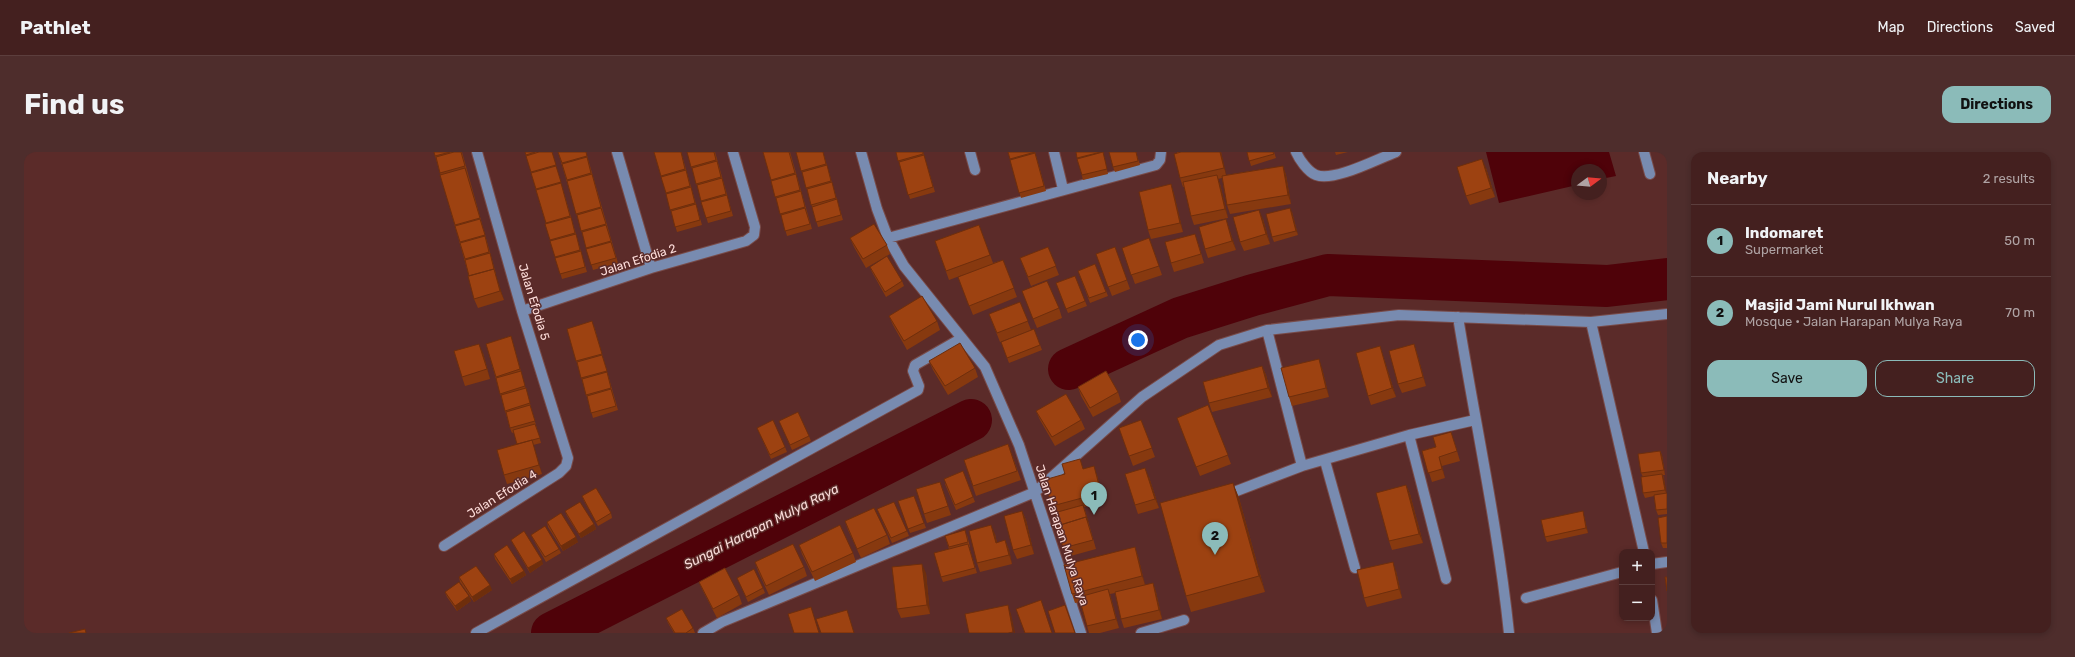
<!DOCTYPE html>
<meta charset="utf-8">
<style>
body{margin:0;font-family:Rubik,sans-serif;background:#4e2d2c;color:#f1f3f6}
.controls{position:absolute;right:12px;bottom:12px;display:grid;overflow:hidden;border-radius:8px;box-shadow:0 2px 6px #0003}
.controls button{width:36px;height:36px;display:grid;place-items:center;padding:0;border:0;border-bottom:1px solid #5c3e3d;background:#44201f;color:#f1f3f6;font:20px sans-serif}
.compass{position:absolute;left:1547px;top:12px;width:36px;height:36px;border-radius:50%;background:#44201f;box-shadow:0 2px 6px #0003;rotate:74deg}
.you{position:absolute;left:1114px;top:188px;width:14px;height:14px;margin:-10px;border:3px solid #fff;border-radius:50%;background:#1a73e8;box-shadow:0 0 0 6px #1a73e833}
.badge{display:grid;place-items:center;width:26px;height:26px;border-radius:50%;background:#8bbbb9;color:#111;font-size:13px;font-weight:700}
.pin{position:absolute;translate:-50% -33px;filter:drop-shadow(0 1px 2px #0008)}
.pin::after{content:'';position:absolute;top:21px;width:14px;height:12px;background:inherit;clip-path:polygon(0 0,100% 0,50% 100%)}
.list{margin:0;padding:0;list-style:none}
h2{display:flex;justify-content:space-between;align-items:center;height:52px;margin:0;padding:0 16px;font-size:17px}
h2 small{font-size:13px;font-weight:400;color:#afa3a4}
.list li{display:grid;grid-template-columns:26px 1fr auto;gap:12px;align-items:center;box-sizing:border-box;height:72px;padding:0 16px;border-top:1px solid #5c3e3d}
.list b{display:block;font-size:15px;white-space:nowrap}
.list p{margin:0;font-size:13px;white-space:nowrap;color:#afa3a4}
.list em{font-size:13px;font-style:normal;color:#afa3a4}
.actions{display:flex;gap:8px;padding:12px 16px}
.actions a{flex:1;padding:9px 0;border:1px solid #8bbbb9;border-radius:12px;text-align:center;font-size:14px;color:#8bbbb9}
.actions .main{background:#8bbbb9;color:#111}
.map{position:relative;flex:none;width:1643px;height:481px;overflow:hidden;border-radius:12px}
header{display:flex;align-items:center;gap:24px;box-sizing:border-box;height:56px;padding:0 20px;background:#44201f;border-bottom:1px solid #5c3e3d}
header strong{font-size:19px}
nav{display:flex;gap:22px;margin-inline-start:auto;font-size:14px}
.intro{display:flex;align-items:center;justify-content:space-between;box-sizing:border-box;height:96px;padding:0 24px}
h1{margin:0;font-size:28px}
.button{padding:10px 18px;border-radius:12px;background:#8bbbb9;color:#111;font-size:14px;font-weight:700}
main{display:flex;gap:24px;padding:0 24px}
aside{flex:1;background:#44201f;border-radius:12px;box-shadow:0 2px 6px #0003}
.map>svg:first-child{display:block}
.water{fill:#4f0209}
.lines{fill:none;stroke-linecap:round;stroke-linejoin:round}
.river{stroke:#4f0209;stroke-width:42}
.minor-casing{stroke:#784b49;stroke-width:12}
.minor{stroke:#788bb0;stroke-width:10}
.wall{fill:#87390f}
.shaded-wall{fill:#6e2e0c}
.building{fill:#9d4211;stroke:#6e2e0c}
.labels{text-anchor:middle;stroke-width:3;stroke-linejoin:round;paint-order:stroke}
.street-label{font-size:12px;fill:#fdddda;stroke:#5b2b29}
.water-label{font-size:13px;font-style:italic;fill:#fadcda;stroke:#5b2b29}
</style>
<header>
<strong>Pathlet</strong>
<nav><a>Map</a><a>Directions</a><a>Saved</a></nav>
</header>
<div class="intro"><h1>Find us</h1><a class="button">Directions</a></div>
<main>
<div class="map">
<svg width="1643" height="481" viewBox="0 0 1643 481">
<rect width="100%" height="100%" fill="#5b2b29"/>
<path class="water" d="M1462,0H1585L1592,24L1577,27V18H1553V33L1475,51Z"/>
<g class="lines">
<path class="river" d="M1045,217L1156,166L1229,143L1304,123L1583,134L1643,127
M528,481L947,268"/>
<defs>
<path id="minor" d="M593,0L627,116
M837,0L853,57L864,86L880,114L961,215L995,293L1057,481
M946,0L951,18
M1030,0L1039,37
M1272,0C1275,7 1284,20 1292,23C1310,30 1353,7 1372,0
M1620,0L1626,22
M864,86L1132,13L1136,8L1137,0
M498,159L627,116L722,89L730,83L731,75L709,0
M1434,165C1451,270 1474,375 1485,481
M1567,170L1620,400
M1243,178L1278,314
M1385,283L1422,427
M1301,309L1331,416
M1210,340L1278,314L1385,283L1451,268
M420,394L535,321L542,314L544,306L498,159L453,0
M1628,412L1643,410
M1502,446L1598,420
M1628,448L1633,481
M452,481L894,238L895,234L889,219L891,213L938,186
M679,481L698,470L1011,340L1118,245L1195,193L1243,178L1375,163L1567,170L1643,162
M1117,481L1160,468"/>
</defs>
<use href="#minor" class="minor-casing"/>
<use href="#minor" class="minor"/>
</g>
<path class="wall" d="M410,0H438L472,122H471L480,148L454,156L450,147L445,124Z
M501,0H528L563,120L538,127Z
M534,0H562L594,111L569,118Z
M630,0H657L678,73L653,80Z
M663,0H691L709,64L684,71Z
M739,0H766L788,77L763,84Z
M772,0H799L819,68L794,75Z
M872,0H899L911,40L886,47Z
M984,0H1011L1022,39L997,46Z
M1052,0H1079L1084,22L1059,28Z
M1112,0L1116,13L1091,20L1089,15Z
M1153,0H1197L1202,23L1259,14L1262,23L1267,52L1206,62L1203,53L1198,26L1194,27L1196,32L1204,66L1170,73L1167,64L1160,35H1159L1156,26Z
M1223,0H1250L1252,6L1227,14Z
M1311,0H1324L1312,3Z
M1462,16L1471,45L1446,53L1442,44Z
M1147,32L1150,42L1159,80L1127,87L1124,78Z
M1268,60L1274,83L1250,90L1248,85Z
M1202,67L1212,98L1184,106L1181,97Z
M1239,67L1246,92L1220,99L1216,90Z
M955,73L969,111L979,108L993,145L949,163L934,125L941,122L925,128L911,89Z
M826,86L863,93L866,102L842,116L830,95Z
M1125,86L1138,123L1111,132L1098,96Z
M1174,91L1180,111L1150,120L1147,111Z
M1024,95L1035,123L1007,134L996,106Z
M1091,95L1106,137L1088,144L1072,102Z
M1071,112L1084,144L1066,151L1054,119Z
M846,115L878,129L880,134L862,145L848,120Z
M1051,124L1063,154L1044,161L1032,131Z
M998,139L1035,156L1038,166L1013,176Z
M996,150L1007,178L976,190L965,162Z
M865,164L913,169L916,178L883,198L869,173Z
M570,174L594,258L569,266L543,177Z
M1010,177L1018,198L985,211L977,190Z
M487,184L517,291L509,293L518,322L483,332L480,323L493,293L490,280L488,281L486,276L462,192Z
M1390,192L1393,201L1402,234L1378,241L1374,232Z
M1356,194L1372,245L1347,253L1344,244Z
M459,201L466,227L441,234L438,225Z
M905,209L951,216L954,225L924,243L909,218Z
M1238,214L1242,223L1248,245L1188,260L1185,251Z
M1298,216L1305,245L1268,254L1265,245Z
M1054,235L1094,240L1097,250L1069,265L1057,244Z
M1184,253L1207,312L1176,324L1153,266Z
M1012,259L1057,268L1061,277L1031,294L1016,268Z
M1117,268L1131,305L1109,314L1095,276Z
M755,269L785,284L787,289L768,298Z
M733,276L761,295L763,300L747,307Z
M1430,289L1436,309L1418,314L1421,326L1408,330L1398,299Z
M984,292L997,328L952,344L940,308Z
M1636,299L1638,303L1641,323H1639L1640,327L1642,341H1643V362L1634,363L1632,358L1630,344L1621,346L1619,341V325L1617,321Z
M1060,317L1073,323L1080,350L1060,355L1072,397L1043,405L1039,396L1030,361L1028,354Z
M939,319L951,350L932,358L921,332Z
M1125,325L1135,356L1114,362L1111,353Z
M916,330L927,363L903,371L900,362Z
M1209,331L1215,346L1241,440L1167,460L1162,444Z
M1382,333L1386,342L1399,391L1368,398L1365,389Z
M558,344L587,361L588,366L574,374L560,349Z
M890,344L902,376L886,381L874,349Z
M853,357L883,379L885,384L868,391Z
M541,359L570,372L572,377L557,386L543,364Z
M998,359L1002,368L1010,402L993,407L989,398Z
M1560,364L1564,381L1523,390L1521,385Z
M1643,364V396H1639L1637,391Z
M821,369L863,383L866,392L837,406L824,378Z
M523,370L554,390L539,399L524,375Z
M971,382L973,391L981,388L985,398L988,412L956,420L953,411Z
M507,383L535,397L537,401L522,410L509,387Z
M943,383L946,395H945L953,421L919,430L917,425L925,397L921,384Z
M487,388L519,412L506,421L489,392Z
M775,393L829,401L832,410L791,429L778,402Z
M1111,395L1114,404L1121,433L1129,431L1132,440L1138,467L1100,476L1097,467L1091,441L1086,442L1095,476L1076,481H1065L1056,450L1051,451L1048,442Z
M470,402L500,419L502,423L488,432L471,407Z
M731,410L780,415L783,424L745,443L734,419Z
M1372,419L1378,446L1343,455L1340,446Z
M902,421L906,462L877,466L873,457Z
M435,425L468,438L450,450L436,430Z
M713,426L739,436L741,441L724,450Z
M675,430L715,443L718,452L693,466L679,439Z
M421,440L445,444L447,449L433,459L423,445Z
M642,466L669,476L671,481H650L644,471Z"/>
<path class="shaded-wall" d="M1196,0H1197L1203,25L1200,16Z
M1458,7L1462,16L1471,45L1467,36Z
M1259,14L1262,23L1267,52L1264,43Z
M1193,23L1196,32L1204,66L1201,57Z
M1147,32L1150,42L1159,80L1156,71Z
M1266,56L1268,60L1274,83L1272,79Z
M1235,58L1239,67L1246,92L1242,82Z
M1202,67L1205,76L1212,98L1208,89Z
M470,117L473,126L480,148L476,139Z
M455,192L459,201L466,227L463,217Z
M1390,192L1393,201L1402,234L1399,225Z
M1356,194L1359,203L1372,245L1368,236Z
M1295,207L1298,216L1305,245L1302,236Z
M1238,214L1242,223L1248,245L1244,236Z
M508,288L511,297L518,322L515,313Z
M1636,299L1638,303L1641,323L1640,318Z
M1415,305L1418,314L1421,326L1418,317Z
M1070,314L1073,323L1080,350L1077,341Z
M1121,316L1125,325L1135,356L1131,347Z
M1638,322L1640,327L1643,342L1641,338Z
M1209,331L1215,346L1241,440L1235,424Z
M1382,333L1386,342L1399,391L1395,382Z
M998,359L1002,368L1010,402L1007,393Z
M1559,359L1560,364L1564,381L1562,376Z
M570,372L572,377L557,386L555,382Z
M967,373L971,382L975,400L972,391Z
M552,385L554,390L539,399L537,394Z
M981,388L985,398L988,412L985,403Z
M1111,395L1114,404L1121,433L1118,424Z
M518,408L519,412L506,421L504,416Z
M1369,410L1372,419L1378,446L1375,437Z
M898,412L902,421L906,462L903,453Z
M500,419L502,423L488,432L486,427Z
M1129,431L1132,440L1138,467L1135,458Z
M466,433L468,438L450,450L448,445Z
M1084,437L1087,446L1095,476L1092,467Z
M445,444L447,449L433,459L431,454Z
M984,453L987,462L991,481H990Z"/>
<path class="building" d="M410,0H426L411,4Z
M430,0H437L441,14L416,21L412,5Z
M501,0H511L502,3Z
M515,0H528L532,13L507,20L502,4Z
M534,0H562L563,4L538,11Z
M630,0H657L661,17L637,24Z
M663,0H690L692,8L667,15Z
M739,0H765L771,21L747,28Z
M772,0H799L802,12L777,19Z
M872,0H899V2L874,9Z
M984,0H1011L986,7Z
M1052,0H1077L1053,6Z
M1079,0L1083,17L1058,23L1053,7Z
M1085,0H1112L1114,9L1089,15Z
M1157,0H1196L1200,16L1156,26L1150,2Z
M1223,0H1249L1250,2L1225,9Z
M1011,1L1020,34L995,41L986,8Z
M900,3L909,35L884,43L875,10Z
M563,5L567,21L543,28L538,12Z
M1458,7L1467,36L1442,44L1433,15Z
M693,9L697,25L672,32L668,16Z
M803,13L807,29L782,36L778,20Z
M532,14L537,30L512,37L507,21Z
M1259,14L1264,43L1203,53L1198,24Z
M441,16L456,66L431,73L416,23Z
M662,18L666,34L642,41L637,25Z
M568,22L577,55L552,62L543,29Z
M772,22L776,38L751,45L747,29Z
M1193,23L1201,57L1167,64L1159,30Z
M698,26L702,42L677,49L673,33Z
M808,30L812,46L787,53L783,37Z
M537,31L546,64L522,71L512,38Z
M1147,32L1156,71L1124,78L1115,40Z
M667,35L671,51L646,58L642,42Z
M777,39L781,55L756,62L752,46Z
M703,43L707,59L682,66L677,50Z
M813,47L817,63L792,70L788,55Z
M672,52L676,68L651,75L647,59Z
M577,56L582,72L557,79L553,63Z
M781,56L786,72L761,79L757,63Z
M1266,56L1272,79L1248,85L1242,62Z
M1235,58L1242,82L1216,90L1209,65Z
M547,65L551,81L526,88L521,72Z
M456,67L461,83L436,90L431,74Z
M1202,67L1208,89L1181,97L1175,75Z
M850,72L863,93L839,107L826,86Z
M582,73L587,89L562,96L558,80Z
M955,73L966,103L922,119L911,89Z
M552,82L556,98L531,105L526,89Z
M1171,82L1177,102L1147,111L1141,90Z
M461,84L465,100L441,107L436,91Z
M1125,86L1135,114L1107,123L1098,96Z
M587,90L592,106L567,113L562,97Z
M1024,95L1032,114L1004,125L996,106Z
M1091,95L1103,128L1084,135L1072,102Z
M557,99L561,115L536,122L531,106Z
M466,101L470,117L445,124L441,108Z
M863,104L878,129L861,140L846,115Z
M979,108L990,136L945,154L934,125Z
M1071,112L1082,140L1065,146L1054,119Z
M470,117L476,139L450,147L444,124Z
M1051,124L1061,149L1042,157L1032,131Z
M1023,129L1035,156L1009,167L998,139Z
M898,144L913,169L880,189L865,164Z
M996,150L1004,169L973,181L965,162Z
M568,169L578,202L552,209L543,177Z
M1010,177L1016,193L983,206L977,190Z
M487,184L496,217L472,225L462,192Z
M936,191L951,216L921,234L905,209Z
M455,192L463,217L438,225L430,199Z
M1390,192L1399,225L1374,232L1365,199Z
M1356,194L1368,236L1344,244L1332,201Z
M578,203L583,219L557,226L553,210Z
M1295,207L1302,236L1265,245L1257,216Z
M1238,214L1244,236L1185,251L1179,230Z
M497,219L501,234L476,242L472,226Z
M1082,219L1094,240L1066,256L1054,235Z
M583,220L587,236L562,243L558,227Z
M502,236L506,251L481,259L477,243Z
M587,237L592,254L567,261L563,244Z
M1042,242L1057,268L1028,285L1012,259Z
M506,253L511,269L486,276L482,260Z
M1184,253L1204,303L1172,315L1153,266Z
M774,260L785,284L766,293L755,269Z
M749,268L761,295L746,303L733,276Z
M1117,268L1128,296L1105,304L1095,276Z
M511,272L516,286L493,292L489,278Z
M1427,280L1433,299L1415,305L1418,317L1404,321L1398,299L1412,295L1409,285Z
M508,288L515,313L480,323L473,298Z
M984,292L993,319L949,334L940,308Z
M1636,299L1640,318L1617,321L1614,302Z
M1056,307L1059,317L1070,314L1077,341L1028,354L1020,328L1041,322L1038,312Z
M1121,316L1131,347L1111,353L1101,322Z
M939,319L949,345L931,353L920,327Z
M1638,322L1641,338L1619,341L1617,325Z
M916,330L924,354L900,362L892,337Z
M1209,331L1235,424L1162,444L1136,351Z
M1382,333L1395,382L1365,389L1352,341Z
M572,336L587,361L572,370L558,344Z
M1643,341V357L1632,358L1630,343Z
M890,344L900,371L884,377L874,349Z
M556,350L570,372L555,382L541,359Z
M870,350L883,379L867,386L853,357Z
M1059,353L1064,370L1062,365L1033,374L1030,361Z
M850,356L863,383L833,397L821,369Z
M998,359L1007,393L989,398L980,364Z
M1559,359L1562,376L1521,385L1517,368Z
M537,361L552,385L537,394L523,370Z
M1643,364V391H1637L1634,366Z
M1062,365L1069,388L1039,396L1033,374Z
M816,373L829,401L788,420L775,393Z
M967,373L972,391L981,388L985,403L953,411L945,379Z
M521,374L535,397L521,405L507,383Z
M941,378L944,390L925,395L921,384Z
M500,379L518,408L504,416L487,388Z
M769,392L780,415L742,434L731,410Z
M944,392L951,416L917,425L910,401Z
M483,393L500,419L486,427L470,402Z
M1111,395L1118,424L1048,442L1040,413Z
M1369,410L1375,437L1340,446L1333,418Z
M898,412L903,453L873,457L868,415Z
M452,414L466,433L448,445L435,425Z
M701,416L715,443L689,457L675,430Z
M730,417L739,436L722,445L713,426Z
M1641,425H1643V439Z
M435,430L445,444L431,454L421,440Z
M1129,431L1135,458L1097,467L1091,440Z
M1084,437L1092,467L1063,474L1055,445Z
M1017,448L1028,481H1001L992,457Z
M984,453L989,480L984,481H945L941,462Z
M1041,453L1051,481H1031L1024,459Z
M787,455L795,481H770L764,462Z
M658,457L669,476L662,481H651L642,466Z
M823,458L830,481H797L792,467Z
M61,477L62,481H45Z"/>
<g class="labels">
<g class="street-label">
<text transform="translate(614 108) rotate(-18)" y="4">Jalan Efodia 2</text>
<text transform="translate(510 150) rotate(73)" y="4">Jalan Efodia 5</text>
<text transform="translate(478 342) rotate(-32)" y="4">Jalan Efodia 4</text>
<text transform="translate(1038 383) rotate(72)" y="4">Jalan Harapan Mulya Raya</text>
</g>
<g class="water-label">
<text transform="translate(737 374) rotate(-27)" y="5">Sungai Harapan Mulya Raya</text>
</g>
</g>
</svg>
<div class="controls">
<button>+</button>
<button>−</button>
</div>
<svg class="compass" viewBox="-18 -18 36 36"><path d="M0-13l5 13h-10z" fill="#e53935"/><path d="M0 13l5-13h-10z" fill="#afa3a4"/></svg>
<div class="you"></div>
<div class="pin badge" style="left:1070px;top:363px">1</div>
<div class="pin badge" style="left:1191px;top:403px">2</div>
</div>
<aside>
<h2>Nearby<small>2 results</small></h2>
<ul class="list">
<li><span class="badge">1</span><div><b>Indomaret</b><p>Supermarket</p></div><em>50 m</em></li>
<li><span class="badge">2</span><div><b>Masjid Jami Nurul Ikhwan</b><p>Mosque · Jalan Harapan Mulya Raya</p></div><em>70 m</em></li>
</ul>
<div class="actions"><a class="main">Save</a><a>Share</a></div>
</aside>
</main>
